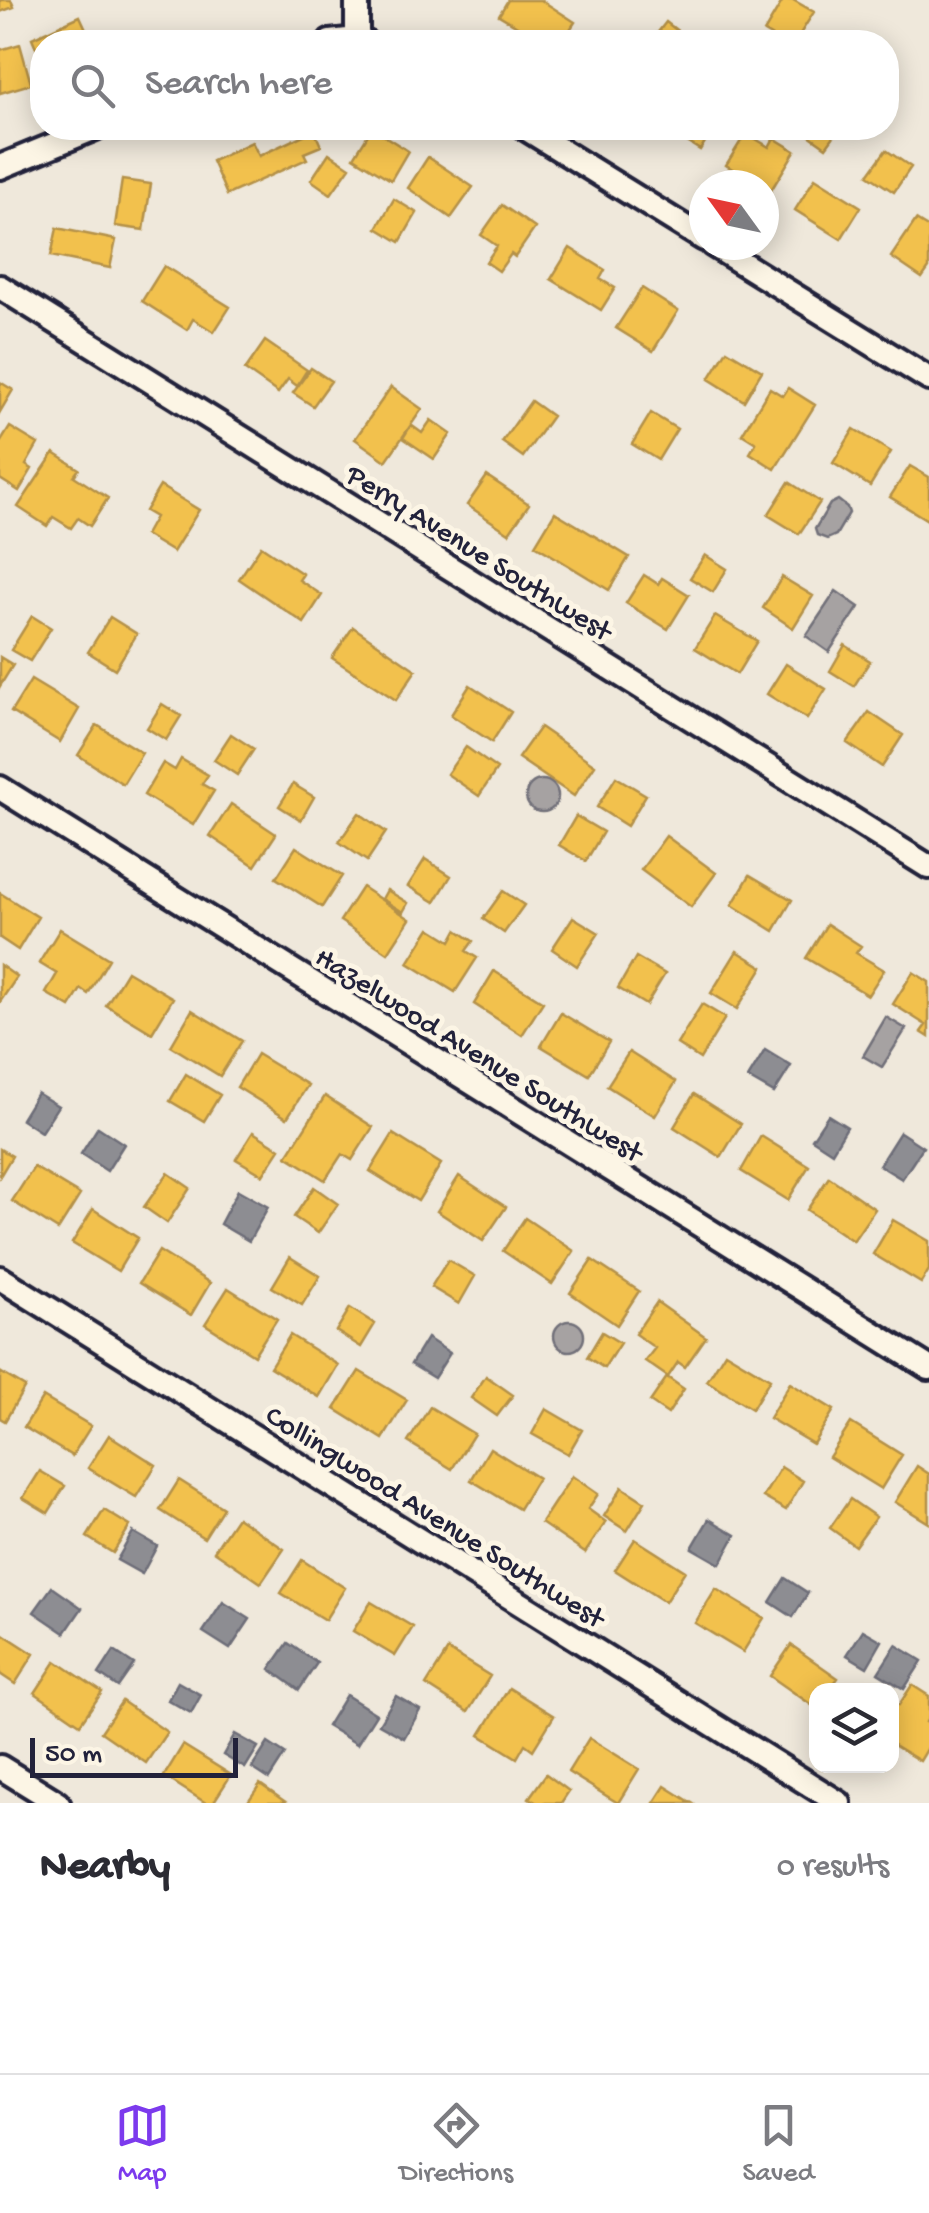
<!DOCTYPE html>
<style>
body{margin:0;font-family:"Gochi Hand",sans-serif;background:#f7f7f7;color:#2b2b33}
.controls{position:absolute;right:30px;bottom:30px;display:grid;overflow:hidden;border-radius:20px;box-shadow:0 5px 25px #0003}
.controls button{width:90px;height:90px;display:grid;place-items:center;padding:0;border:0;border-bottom:2px solid #e1e1e2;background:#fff;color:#2b2b33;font:50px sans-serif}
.compass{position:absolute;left:689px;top:170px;width:90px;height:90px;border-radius:50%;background:#fff;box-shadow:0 5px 25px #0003;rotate:303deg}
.scale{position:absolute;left:30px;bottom:25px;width:208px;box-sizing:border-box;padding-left:10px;border:5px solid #22223b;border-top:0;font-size:28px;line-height:35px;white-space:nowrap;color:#22223b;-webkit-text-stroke:8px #fcf5e5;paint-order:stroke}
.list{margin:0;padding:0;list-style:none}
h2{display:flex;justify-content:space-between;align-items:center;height:130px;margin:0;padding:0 40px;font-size:42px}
h2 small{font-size:32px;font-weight:400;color:#7c7c81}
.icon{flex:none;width:55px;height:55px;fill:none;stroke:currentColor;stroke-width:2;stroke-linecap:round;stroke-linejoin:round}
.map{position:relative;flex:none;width:929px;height:1803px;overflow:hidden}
.search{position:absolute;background:#fff;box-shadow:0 5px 25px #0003;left:30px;right:30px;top:30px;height:110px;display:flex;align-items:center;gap:25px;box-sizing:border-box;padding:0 35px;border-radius:40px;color:#7c7c81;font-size:38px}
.sheet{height:270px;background:#fff}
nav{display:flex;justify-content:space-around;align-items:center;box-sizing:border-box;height:140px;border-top:2px solid #e1e1e2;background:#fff;font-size:28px;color:#7c7c81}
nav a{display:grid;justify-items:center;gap:5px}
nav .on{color:#7c3aed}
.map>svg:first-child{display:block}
.water{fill:#a6a2a2;stroke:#716f79;stroke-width:2.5}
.homes{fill:#f2c14e;stroke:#b49148;stroke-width:2.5}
.industry{fill:#8d8d92;stroke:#6d6d78;stroke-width:2.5}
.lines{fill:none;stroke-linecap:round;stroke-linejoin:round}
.minor-casing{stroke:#22223b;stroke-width:30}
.minor{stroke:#fcf5e5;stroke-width:22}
.labels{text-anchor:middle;stroke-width:10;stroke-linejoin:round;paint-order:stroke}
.street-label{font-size:30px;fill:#22223b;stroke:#fcf5e5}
</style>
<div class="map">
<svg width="929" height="1803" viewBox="0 0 929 1803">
<rect width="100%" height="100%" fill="#efe8db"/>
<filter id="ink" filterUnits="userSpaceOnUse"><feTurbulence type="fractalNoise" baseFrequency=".01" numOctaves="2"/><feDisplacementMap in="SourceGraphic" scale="20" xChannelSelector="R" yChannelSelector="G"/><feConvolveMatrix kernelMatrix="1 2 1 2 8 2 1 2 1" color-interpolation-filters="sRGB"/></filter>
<g filter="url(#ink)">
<path class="water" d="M838,500L847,507L849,513L836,535L827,539L817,535L815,529L830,504Z
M836,591L859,607L829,652L806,636Z
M526 796a16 16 0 1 1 32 0a16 16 0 1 1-32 0Z
M886,1017L906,1029L882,1067L863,1056Z
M554 1336a15 15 0 1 1 30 0a15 15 0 1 1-30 0Z"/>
<path class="homes" d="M0,0H11L14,7L0,12Z
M508,0H541L575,22L562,42H544L499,15Z
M783,0H793L814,12L795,42H781L764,32Z
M80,16L92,42H42V62L32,38Z
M666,22L688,39L685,42H663L655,36Z
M20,44L31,84L0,93V50Z
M372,128L408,151L391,180L354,157Z
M665,128H714L700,150Z
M799,128H840L826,147Z
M314,130L321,146L304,153L307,159L227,195L212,161L252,142L259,156Z
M746,133L769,147L774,138L795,151L770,192L764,189V185H758L726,165Z
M886,150L911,167L894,192L868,175Z
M329,153L350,167L331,194L311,180Z
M428,157L473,187L451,218L408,188Z
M815,178L861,207L841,239L795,210Z
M122,180L151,184L144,230L115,226Z
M394,199L417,213L400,242L377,228Z
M502,205L535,228L515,257L511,254L499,271L486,262L497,246L481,235Z
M916,220L929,228V268L922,278L891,257Z
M57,228L116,240L110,268L51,256Z
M570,248L605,270L600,279L615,288L601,310L551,279Z
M164,266L230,307L214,332L193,319L187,330L142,301Z
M642,288L678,311L653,351L616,328Z
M265,341L307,370L297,386L288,379L278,393L245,370Z
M727,350L762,371L744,401L709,379Z
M311,368L331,381L313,406L293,393Z
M0,382L13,390L0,412Z
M391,387L422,409L386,461L355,439Z
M770,388L783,396L788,388L815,405L775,469L750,453L756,443L742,434Z
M531,401L552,416L523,457L502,442Z
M651,413L677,429L658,460L632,444Z
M431,420L451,434L434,459L403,438L411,425L422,433Z
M10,427L38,444L26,465L32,469L19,491L0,479V443Z
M854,429L891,452L870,486L833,463Z
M54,453L79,469L74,476L108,498L90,526L78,518L71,528L53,517L47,526L18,507Z
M910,466L929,477V521L890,497Z
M487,476L529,504L509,533L467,505Z
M789,482L820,502L799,534L768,515Z
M160,486L199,510L173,552L145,535L155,517L145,511Z
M555,512L629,557L609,590L535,545Z
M261,546L303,574L299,580L322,595L304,623L239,579Z
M705,555L727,569L713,592L690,578Z
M644,575L658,584L662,578L689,595L668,629L626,603Z
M782,577L813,596L793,628L763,608Z
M32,616L51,628L30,661L11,650Z
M715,616L757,641L737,674L695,648Z
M110,617L137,634L115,669L88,652Z
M353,627L416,670L396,700L332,658Z
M845,645L870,661L854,686L830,671Z
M0,657L13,665L0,686Z
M786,664L826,689L807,719L767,694Z
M31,680L79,709L60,742L11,712Z
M470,685L511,712L492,742L451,715Z
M162,704L181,716L166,740L147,728Z
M869,712L903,735L882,767L847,743Z
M97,725L142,753L123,784L78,755Z
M540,727L595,765L574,796L518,758Z
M231,734L254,749L237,775L214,760Z
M466,747L497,769L479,796L447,774Z
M181,759L208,775L202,784L214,791L193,825L144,795L163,763L175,770Z
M616,777L646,795L627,826L597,807Z
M293,784L314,797L301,820L279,806Z
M231,804L276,834L255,866L210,836Z
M359,813L386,832L367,861L339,842Z
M576,816L603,832L586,861L559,845Z
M666,836L716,873L691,907L641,870Z
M296,847L342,876L322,907L276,878Z
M425,859L451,876L435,902L408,886Z
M750,875L792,900L774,931L732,905Z
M362,887L410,919L388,953L340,921Z
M387,890L408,903L403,912L382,899Z
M503,891L524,905L504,933L483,919Z
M0,893L38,917L18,950L0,938Z
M573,917L599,933L577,966L552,949Z
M827,924L861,946L856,953L884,970L868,995L806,958Z
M430,928L451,941L457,930L473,941L466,951L477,958L455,992L408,963Z
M60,929L109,959L88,994L81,989L70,1007L46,993L57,974L39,963Z
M737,951L763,967L737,1009L711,993Z
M636,957L665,974L646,1005L618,988Z
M0,965L17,977L0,1002Z
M127,971L173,998L152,1033L106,1005Z
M494,971L543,1002L522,1035L474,1004Z
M913,972L929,982V1037L921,1032L926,1025L893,1004Z
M702,1004L725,1018L700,1059L677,1044Z
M192,1010L242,1041L220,1076L171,1046Z
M561,1013L609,1042L589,1075L541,1046Z
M629,1052L676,1082L655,1116L607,1086Z
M257,1054L308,1085L287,1118L237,1087Z
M186,1074L220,1095L204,1121L170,1101Z
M694,1094L741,1124L721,1157L674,1127Z
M325,1096L373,1127L352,1160L342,1154L325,1180L287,1156Z
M253,1132L280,1149L263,1175L236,1159Z
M393,1134L441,1164L418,1201L370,1171Z
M761,1136L809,1166L788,1200L741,1171Z
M0,1149L12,1156L0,1176Z
M34,1167L80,1195L58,1230L12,1201Z
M168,1173L190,1188L167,1223L144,1207Z
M459,1176L506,1207L483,1241L437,1211Z
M829,1177L875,1209L853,1241L807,1210Z
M314,1187L338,1204L318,1233L294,1217Z
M93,1209L138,1238L118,1271L72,1243Z
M525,1218L574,1251L552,1284L503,1251Z
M893,1220L929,1241V1270L921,1283L873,1254Z
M159,1251L210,1283L191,1315L139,1283Z
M290,1257L320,1276L302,1305L272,1287Z
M448,1260L475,1276L459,1304L431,1287Z
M592,1260L639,1291L617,1325L570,1293Z
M228,1288L277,1319L254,1355L205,1324Z
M657,1302L706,1337L685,1367L678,1362L668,1377L645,1361L655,1348L635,1334Z
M350,1308L375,1324L361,1347L336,1331Z
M602,1332L620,1343L604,1368L587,1357Z
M290,1335L338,1365L319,1397L270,1367Z
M725,1352L770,1379L752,1409L707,1381Z
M359,1371L407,1400L383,1439L335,1409Z
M0,1372L25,1387L5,1421L0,1418Z
M486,1376L513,1395L497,1416L471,1398Z
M667,1377L684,1389L668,1414L650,1402Z
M790,1383L834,1410L813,1444L769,1418Z
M43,1397L91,1426L72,1456L24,1427Z
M430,1407L474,1434L452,1469L408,1442Z
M546,1409L582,1430L568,1454L532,1434Z
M851,1423L902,1455L881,1489L829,1457Z
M109,1435L156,1465L136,1497L88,1468Z
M490,1448L538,1478L519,1509L471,1480Z
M917,1466L929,1474V1523L895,1502Z
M781,1467L803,1481L786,1510L763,1497Z
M40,1471L65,1486L48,1513L23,1498Z
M572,1476L598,1494L588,1509L606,1522L585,1553L541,1523Z
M179,1480L223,1508L204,1538L160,1510Z
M622,1487L645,1502L627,1531L604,1516Z
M850,1499L876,1517L855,1546L830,1528Z
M104,1510L130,1526L113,1553L87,1537Z
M237,1517L284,1549L261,1583L214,1551Z
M635,1539L685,1571L665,1602L615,1570Z
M302,1560L345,1588L325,1620L281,1593Z
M716,1589L764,1618L743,1652L695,1623Z
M371,1602L413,1627L395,1656L353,1631Z
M0,1632L34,1654L15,1684L0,1674Z
M791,1645L838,1678L829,1690H816V1708L770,1676Z
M448,1650L490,1676L468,1712L426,1685Z
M56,1661L102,1692L80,1724L35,1693Z
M912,1685L929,1696V1717L926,1722L929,1724V1746L920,1761L892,1744V1700L899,1705Z
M509,1688L554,1716L533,1750L525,1744L517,1758L480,1735Z
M122,1701L167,1732L146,1763L101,1732Z
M589,1738L639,1769L618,1803L568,1772Z
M183,1745L231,1775L213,1803H206L164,1776Z
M546,1774L569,1791L561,1803H537L529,1798Z
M260,1784L287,1803H247Z
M665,1786L692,1803H654Z"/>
<path class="industry" d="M765,1050L791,1066L774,1093L748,1078Z
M37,1093L58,1106L41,1132L21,1119Z
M828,1115L847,1127L832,1152L812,1139Z
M98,1127L124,1144L107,1171L81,1154Z
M900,1132L923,1147L902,1179L879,1165Z
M238,1190L268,1207L249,1241L220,1224Z
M427,1338L450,1353L434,1378L411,1364Z
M709,1519L736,1535L720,1564L692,1548Z
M133,1532L157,1546L142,1574L117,1560Z
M785,1578L808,1593L793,1617L770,1602Z
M52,1587L82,1608L65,1633L34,1612Z
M223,1602L250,1619L230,1649L203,1632Z
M863,1630L882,1641L867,1667L847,1655Z
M288,1643L317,1663L299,1690L270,1669Z
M896,1645L922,1661L904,1689L878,1673Z
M114,1651L134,1664L118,1687L99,1674Z
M178,1682L201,1695L191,1713L168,1700Z
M346,1695L376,1714L357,1744L327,1726Z
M396,1696L420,1710L404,1738L379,1724Z
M235,1734L258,1747L245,1768L223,1755Z
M268,1743L285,1754L269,1779L252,1768Z"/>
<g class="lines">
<defs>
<path id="minor" d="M357,39V0
M330,42L357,39L365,42
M525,128L704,239
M0,167L95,128
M713,245L929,379
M0,287L929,867
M0,788L929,1368
M0,1278L839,1803
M0,1767L58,1803"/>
</defs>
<use href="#minor" class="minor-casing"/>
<use href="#minor" class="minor"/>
</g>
</g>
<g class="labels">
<g class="street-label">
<text transform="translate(480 551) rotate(32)" y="10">Perry Avenue Southwest</text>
<text transform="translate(480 1053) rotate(32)" y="10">Hazelwood Avenue Southwest</text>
<text transform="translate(436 1515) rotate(32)" y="10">Collingwood Avenue Southwest</text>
</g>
</g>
</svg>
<div class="controls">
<button><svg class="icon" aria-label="layers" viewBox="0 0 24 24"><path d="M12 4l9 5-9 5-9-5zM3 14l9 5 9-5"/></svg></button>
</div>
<svg class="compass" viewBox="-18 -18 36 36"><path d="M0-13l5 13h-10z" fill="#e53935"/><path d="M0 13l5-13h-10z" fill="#7c7c81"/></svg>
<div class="scale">50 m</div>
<div class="search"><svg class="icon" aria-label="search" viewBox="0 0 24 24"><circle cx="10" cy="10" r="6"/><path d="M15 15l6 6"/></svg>Search here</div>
</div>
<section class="sheet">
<h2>Nearby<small>0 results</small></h2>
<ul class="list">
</ul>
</section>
<nav>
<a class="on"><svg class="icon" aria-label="map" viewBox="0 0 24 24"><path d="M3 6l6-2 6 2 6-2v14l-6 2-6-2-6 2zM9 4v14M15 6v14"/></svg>Map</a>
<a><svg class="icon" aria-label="directions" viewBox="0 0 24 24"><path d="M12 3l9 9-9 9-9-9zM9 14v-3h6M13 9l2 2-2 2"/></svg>Directions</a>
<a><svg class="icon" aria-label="saved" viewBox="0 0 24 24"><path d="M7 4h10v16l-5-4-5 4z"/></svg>Saved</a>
</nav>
